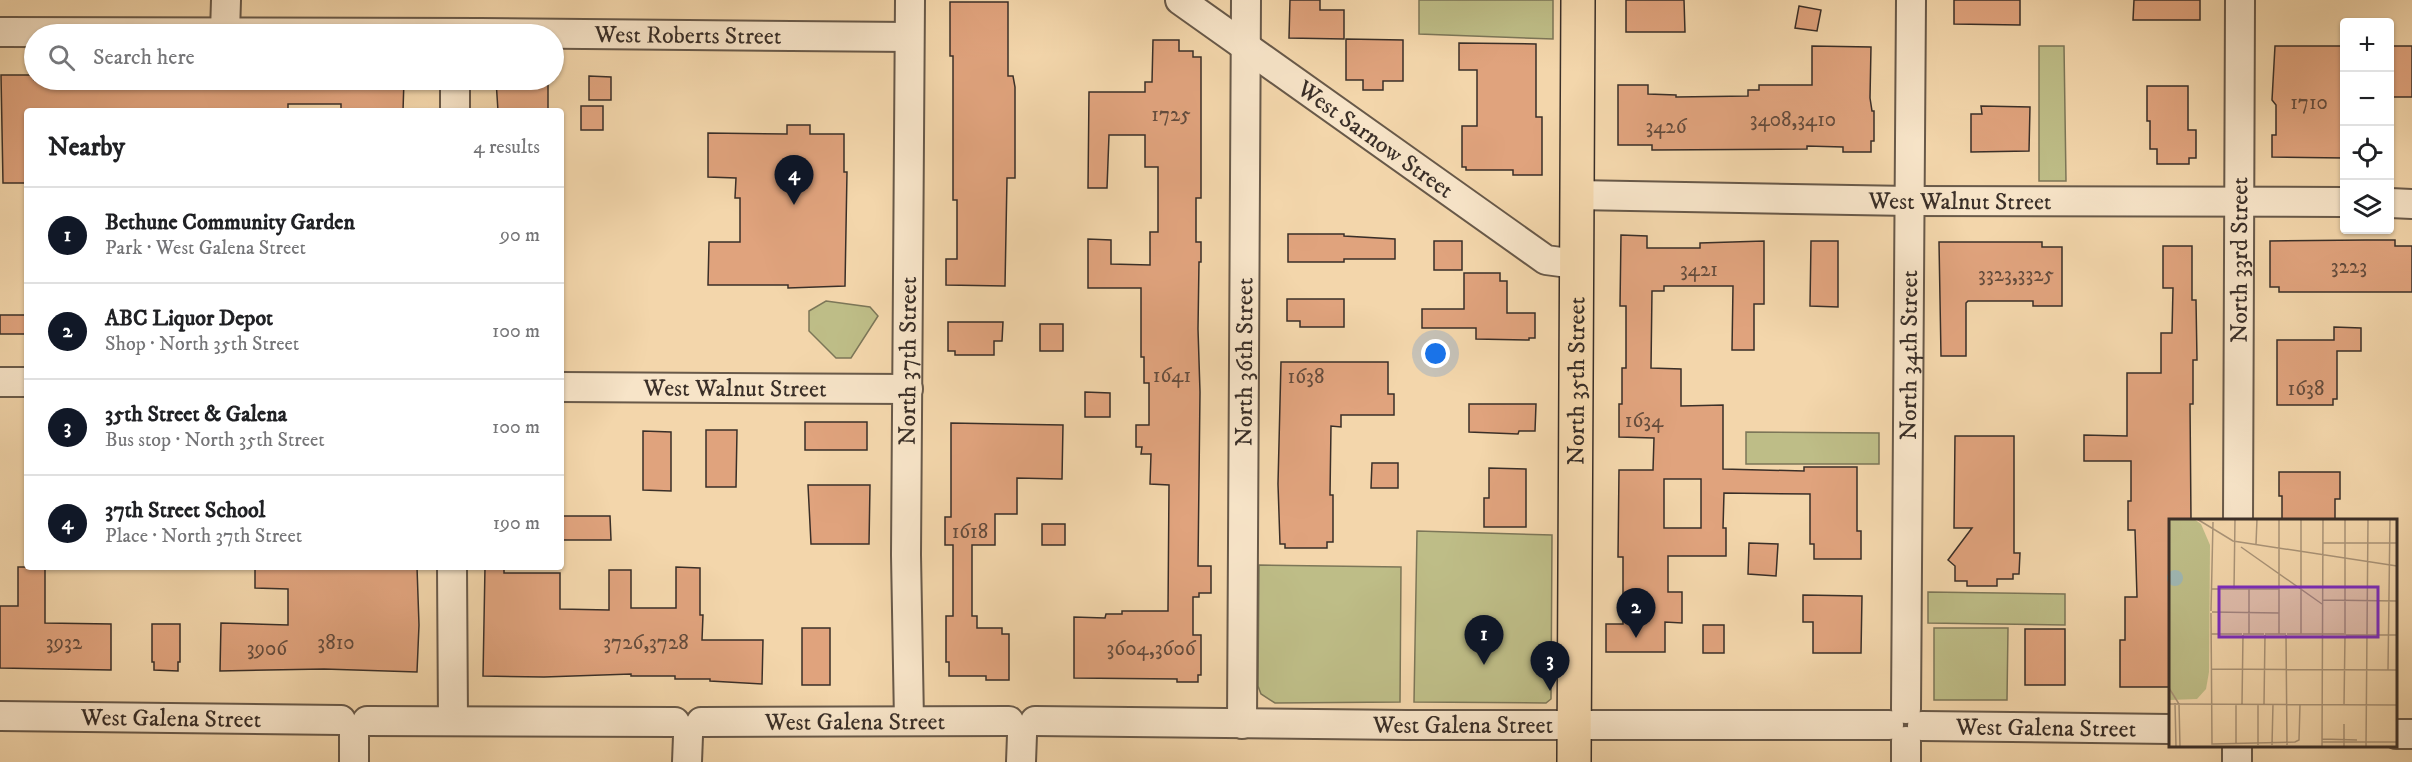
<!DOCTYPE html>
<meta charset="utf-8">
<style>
body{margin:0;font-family:"IM FELL DW Pica",serif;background:#f2f2f2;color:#202124}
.controls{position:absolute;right:18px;top:18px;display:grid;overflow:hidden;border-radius:6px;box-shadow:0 2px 4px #0004}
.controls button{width:54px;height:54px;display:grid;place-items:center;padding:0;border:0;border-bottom:2px solid #e0e0e0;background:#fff;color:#202124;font:30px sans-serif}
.you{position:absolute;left:1436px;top:354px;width:21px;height:21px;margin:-15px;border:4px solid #fff;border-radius:50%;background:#1a73e8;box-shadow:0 0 0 9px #1a73e833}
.badge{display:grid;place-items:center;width:39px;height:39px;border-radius:50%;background:#111827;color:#fff;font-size:20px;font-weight:700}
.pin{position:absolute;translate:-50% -50px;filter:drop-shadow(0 2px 3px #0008)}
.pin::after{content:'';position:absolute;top:32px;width:21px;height:18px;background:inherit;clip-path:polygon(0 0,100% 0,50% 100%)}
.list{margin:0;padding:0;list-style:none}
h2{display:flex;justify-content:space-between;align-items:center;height:78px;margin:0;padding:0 24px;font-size:26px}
h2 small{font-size:20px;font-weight:400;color:#757577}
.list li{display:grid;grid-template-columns:39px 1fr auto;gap:18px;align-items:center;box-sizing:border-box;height:96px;padding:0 24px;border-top:2px solid #e0e0e0}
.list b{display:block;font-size:22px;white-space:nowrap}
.list p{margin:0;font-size:20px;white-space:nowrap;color:#757577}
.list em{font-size:20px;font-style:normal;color:#757577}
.icon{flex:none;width:33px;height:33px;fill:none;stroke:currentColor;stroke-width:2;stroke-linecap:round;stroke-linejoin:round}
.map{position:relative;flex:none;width:2412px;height:762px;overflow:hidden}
.search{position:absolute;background:#fff;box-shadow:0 2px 4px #0004;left:24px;top:24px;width:540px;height:66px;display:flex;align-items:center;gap:15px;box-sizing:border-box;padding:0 21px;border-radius:33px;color:#757577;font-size:22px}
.panel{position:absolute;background:#fff;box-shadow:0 2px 4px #0004;left:24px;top:108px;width:540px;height:462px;border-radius:6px}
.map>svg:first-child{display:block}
.green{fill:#bebd87;stroke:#7c7658;stroke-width:1.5}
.building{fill:#e0a37d;stroke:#3a2f28;stroke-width:1.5;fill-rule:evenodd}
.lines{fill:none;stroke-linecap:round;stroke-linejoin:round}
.minor-casing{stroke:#685949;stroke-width:32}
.major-casing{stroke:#3a2f28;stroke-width:36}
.minor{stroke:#f7e4c8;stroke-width:28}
.major{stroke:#f3d6ab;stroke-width:33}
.labels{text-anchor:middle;stroke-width:6;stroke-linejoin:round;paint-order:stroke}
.number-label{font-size:21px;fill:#644c3d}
.street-label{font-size:24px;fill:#3a2f28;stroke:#f7e4c8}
.inset-road{fill:none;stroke:#a99377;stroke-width:1.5}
.view{fill:#7b2cbf;fill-opacity:0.15;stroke:#7b2cbf;stroke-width:3}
.inset-edge{fill:none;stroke:#3a2f28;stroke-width:3}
</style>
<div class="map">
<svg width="2412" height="762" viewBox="0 0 2412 762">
<rect width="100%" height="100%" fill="#f3d6ab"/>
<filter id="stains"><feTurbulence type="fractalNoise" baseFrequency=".00333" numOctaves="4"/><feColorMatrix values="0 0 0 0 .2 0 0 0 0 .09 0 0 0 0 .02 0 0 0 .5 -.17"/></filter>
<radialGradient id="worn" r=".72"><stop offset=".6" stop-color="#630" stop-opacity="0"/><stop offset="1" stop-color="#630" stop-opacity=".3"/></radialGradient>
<path class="green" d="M1419,0H1553V39L1419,34Z
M2039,46H2064L2066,181H2039Z
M826,301L870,307L878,316L851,358H836L809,331V311Z
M1746,432L1879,433V464H1746Z
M1417,531L1552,535L1551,699L1546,703L1414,702Z
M1259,565L1401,567L1400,702L1275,703L1261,694L1258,686Z
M1928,592L2065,594V625L1928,623Z
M1934,628H2008L2007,700H1934Z"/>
<path class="building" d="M1290,0H1320V10H1344V39L1289,38Z
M1626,0H1684L1685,32H1626Z
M1954,0H2020V25L1954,24Z
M2134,0H2200V20H2133Z
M950,2H1008V76H1013L1015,87V178H1007L1005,286L946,285V259H957V200H953V56H950Z
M1799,6L1821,10L1817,31L1795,28Z
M1346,39L1403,40V81H1383V90H1363V80H1346Z
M1153,40H1179V51H1193V57H1201V198H1196V242H1201V262H1199L1198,329L1200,392L1198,566H1211V593H1199V597H1193V635H1201V675H1198V682H1177V679L1074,678V617L1105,618L1106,614H1122V611H1168L1169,485L1150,484L1151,454H1141L1142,447H1136V425H1149V383H1144V357H1141V288H1088V239L1111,240V264L1150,265V232H1158V167H1145V135H1109L1107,188H1088L1089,92H1145V82H1152Z
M1459,43L1536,44V117H1542V175H1513V170H1466V167H1462V126H1477V70H1459Z
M1812,46L1871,47L1870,98L1872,111H1874V141H1871V152H1843V147L1807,146V149L1652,150V145H1618V85H1648V94L1676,95V97L1748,96V90H1759V85H1812Z
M2275,46H2344V158L2272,157V135H2276V105L2272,100Z
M2390,46H2412V97H2390Z
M1,75H34V80H198V82H232V80H404L403,111H341V104H288V111H27L25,183H3Z
M589,76L611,77V100H589Z
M496,80H540V85H548V111H498Z
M2147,86H2188V130H2196V158H2189V164H2157V149H2150V121H2147Z
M581,106H603V130H581Z
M1981,106L2030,107L2029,151L1971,152V114H1982Z
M787,125H810V134H844V172H847L845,286L788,288V285H708L709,242H740V198H735L736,178L708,177V133L787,134Z
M1288,234H1344V236L1395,239V259H1344V262H1288Z
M1621,235L1647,236V248H1700V243L1764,241V304H1754V350H1732L1733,286H1664V291H1652L1651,368L1681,369V406L1723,405V469L1804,471V467H1857V531H1861V559H1814V544H1810V494L1724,493L1723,528H1726V556H1668V592H1682V623L1665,622V652H1606V624H1623V557H1618L1619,470H1653L1654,438L1619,437V404H1622V368H1626V306H1620ZM1664,479H1701V528H1664Z
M2366,240H2395V246H2412V292H2279V287H2270V241Z
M1434,241H1462V270H1434Z
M1811,241H1838V307L1810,306Z
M1939,242H2042V247H2062V306H2033V301H1968L1966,303V356H1941Z
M2163,246H2192V300H2196L2197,360H2193V404H2190L2191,520H2170V687H2120V640H2125V597H2137L2135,530H2128V501H2131V461H2084V435L2127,436V373H2161V333H2172L2173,288H2163Z
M1464,273H1500V281H1507V313H1535V338H1529V340L1476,339V328H1422V309H1464Z
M1287,299H1344V327H1300V321H1287Z
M0,315H27V334H0Z
M948,322H1003L1002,341H994V355H955V351H948Z
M1040,324H1063V351H1040Z
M2334,327L2361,328V351H2337V399H2333V405H2277V340H2334Z
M1281,362H1388V394H1394V415H1341V427L1331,426L1330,495H1333V542H1327V548H1285V544H1280L1278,484Z
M1085,392L1110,393V417H1085Z
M1469,404H1536L1535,431H1519L1518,434L1469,432Z
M805,422H867V450H805Z
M951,423L1063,425L1062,479L1017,478V514H995V545H972V616H977V628H1002V634H1009V680H986V676H949V662H946V616H953V545H945V517H951Z
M706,430H737L736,487H706Z
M643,431L671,432V491L643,490Z
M1955,436H2014V553H2020L2019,574H2013V579H1997V586H1967V581H1955V566L1948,560L1972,528H1954Z
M1372,463H1398V488H1371Z
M1489,468L1526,469V527H1484V498H1489Z
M2279,472H2340V499H2335V520H2282V496H2279Z
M808,485H870L869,544H811Z
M561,516H610L611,540H561Z
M1042,524H1065V545H1042Z
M1749,543L1778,544L1776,576L1748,574Z
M18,567H45V623L111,624V670L0,668V606H18Z
M255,567H417L419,625L417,672L324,669L220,671L221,623L288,625V589L255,588Z
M485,567H504V573H560V609L609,610V570H631V608H676V567L700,568V615H703L702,640H763L762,684L710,681V679H675V676H631V674L544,677L483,676Z
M1803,595L1862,596L1861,653H1813V622H1803Z
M152,624H180V662H178V671L154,670V662H152Z
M1703,625H1724V653H1703Z
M802,628H830V685H802Z
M2025,629H2065V685H2025Z"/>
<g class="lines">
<defs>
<g id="minor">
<path id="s1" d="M1180,0L1546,260L1576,264"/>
<path id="s2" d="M0,32L480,33L909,37"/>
<path d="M225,32L226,0"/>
<path d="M455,111V80"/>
<path id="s3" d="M1576,195L1910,201L2344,202"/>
<path d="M2390,203L2412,204"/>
<path d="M0,382H27"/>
<path id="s4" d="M561,387L908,389"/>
<path id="s5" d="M2238,520L2240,0"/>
<path d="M452,567L453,720"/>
<path id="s6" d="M1906,709L1911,0"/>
<path id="s7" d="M0,716L341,720"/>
<path d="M367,721L675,722"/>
<path id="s8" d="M909,721L906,555L910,0"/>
<path id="s9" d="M1035,721L1407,725H1889"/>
<path id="s10" d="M701,722L1009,721"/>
<path id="s11" d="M1242,724L1246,0"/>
<path id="s12" d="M1922,726L2170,729"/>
<path d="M354,734V762"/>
<path d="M2396,734H2412"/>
<path d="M1906,741V762"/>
<path d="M2237,746V762"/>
<path d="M687,762L688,736"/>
<path d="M1021,762L1022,735"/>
</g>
<g id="major">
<path id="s13" d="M1574,762L1578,0"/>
</g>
</defs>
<use href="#minor" class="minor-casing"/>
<use href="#major" class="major-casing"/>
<use href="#minor" class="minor"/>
<use href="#major" class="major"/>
</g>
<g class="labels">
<g class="number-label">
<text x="2309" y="109">1710</text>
<text x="1171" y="121">1725</text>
<text x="1793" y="126">3408,3410</text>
<text x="1666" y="133">3426</text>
<text x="2349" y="273">3223</text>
<text x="1699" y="276">3421</text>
<text x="2016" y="281">3323,3325</text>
<text x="1172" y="382">1641</text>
<text x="1306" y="383">1638</text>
<text x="2306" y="395">1638</text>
<text x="1644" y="427">1634</text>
<text x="970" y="538">1618</text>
<text x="64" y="649">3932</text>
<text x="336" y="649">3810</text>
<text x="646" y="649">3726,3728</text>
<text x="267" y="655">3906</text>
<text x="1151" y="655">3604,3606</text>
</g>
<g class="street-label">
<text dy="8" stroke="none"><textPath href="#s2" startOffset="688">West Roberts Street</textPath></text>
<text dy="8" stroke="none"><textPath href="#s1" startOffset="240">West Sarnow Street</textPath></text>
<text dy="8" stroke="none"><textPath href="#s3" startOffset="384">West Walnut Street</textPath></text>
<text dy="8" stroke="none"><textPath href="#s5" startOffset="260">North 33rd Street</textPath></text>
<text dy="8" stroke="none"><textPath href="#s6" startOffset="354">North 34th Street</textPath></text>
<text dy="8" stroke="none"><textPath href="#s8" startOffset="360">North 37th Street</textPath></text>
<text dy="8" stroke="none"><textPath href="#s11" startOffset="362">North 36th Street</textPath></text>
<text dy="8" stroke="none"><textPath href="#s13" startOffset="381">North 35th Street</textPath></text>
<text dy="8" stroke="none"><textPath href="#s4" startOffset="174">West Walnut Street</textPath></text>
<text dy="8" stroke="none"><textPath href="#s7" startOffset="171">West Galena Street</textPath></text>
<text dy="8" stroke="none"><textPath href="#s10" startOffset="154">West Galena Street</textPath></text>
<text dy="8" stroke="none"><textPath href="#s9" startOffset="428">West Galena Street</textPath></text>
<text dy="8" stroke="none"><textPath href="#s12" startOffset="124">West Galena Street</textPath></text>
</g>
</g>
<g transform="translate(2169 519)">
<rect width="228" height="228" fill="#f3d6ab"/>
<path d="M0,0H25L32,5L41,26L40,153L37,170L28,180L0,181Z" fill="#bebd87"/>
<path d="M-2 59a8 8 0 1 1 16 0a8 8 0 1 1-16 0Z" fill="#9fb7b3"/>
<path class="inset-road" d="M28,0L64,22L228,47M110,0V115M154,24H228M87,25L88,0M72,28L153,85M42,70H110M65,70L66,0M154,81L228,82M42,92L44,3M43,93L110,94M42,94L43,225L126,223L130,221L131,185M176,114V0M42,115H73M74,115H95M80,115V70M96,115H117M118,115H177M132,115V0M117,116L118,226M177,116H228M42,150L228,151M219,151L221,0M0,169L10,185L11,228M6,184L7,228M0,185L228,186M73,185L74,116M89,185V226M95,185L96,116M175,186L176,117M175,205V228M153,220L188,221M153,223H228M67,225V185M103,226L104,185M153,228L154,0M197,228L199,0M228,228V187"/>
<path class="view" d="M50,68H209V118H50Z"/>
<rect width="228" height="228" class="inset-edge"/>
</g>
<rect width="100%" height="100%" filter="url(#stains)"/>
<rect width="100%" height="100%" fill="url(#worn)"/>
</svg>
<div class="controls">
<button>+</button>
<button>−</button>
<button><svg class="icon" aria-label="locate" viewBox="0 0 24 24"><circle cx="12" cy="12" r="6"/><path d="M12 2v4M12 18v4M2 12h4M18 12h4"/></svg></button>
<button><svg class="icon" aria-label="layers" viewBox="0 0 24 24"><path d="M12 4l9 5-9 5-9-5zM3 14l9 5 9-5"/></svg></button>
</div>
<div class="you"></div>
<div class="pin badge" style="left:1484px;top:665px">1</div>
<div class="pin badge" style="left:1636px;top:638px">2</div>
<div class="pin badge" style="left:1550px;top:691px">3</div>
<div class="pin badge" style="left:794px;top:205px">4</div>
<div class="search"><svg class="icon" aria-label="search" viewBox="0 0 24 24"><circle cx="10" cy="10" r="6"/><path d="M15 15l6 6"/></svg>Search here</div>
<section class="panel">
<h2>Nearby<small>4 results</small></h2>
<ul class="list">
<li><span class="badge">1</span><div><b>Bethune Community Garden</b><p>Park · West Galena Street</p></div><em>90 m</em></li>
<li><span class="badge">2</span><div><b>ABC Liquor Depot</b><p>Shop · North 35th Street</p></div><em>100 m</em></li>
<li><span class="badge">3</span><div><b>35th Street &amp; Galena</b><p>Bus stop · North 35th Street</p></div><em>100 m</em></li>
<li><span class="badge">4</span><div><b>37th Street School</b><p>Place · North 37th Street</p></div><em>190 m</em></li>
</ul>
</section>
</div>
